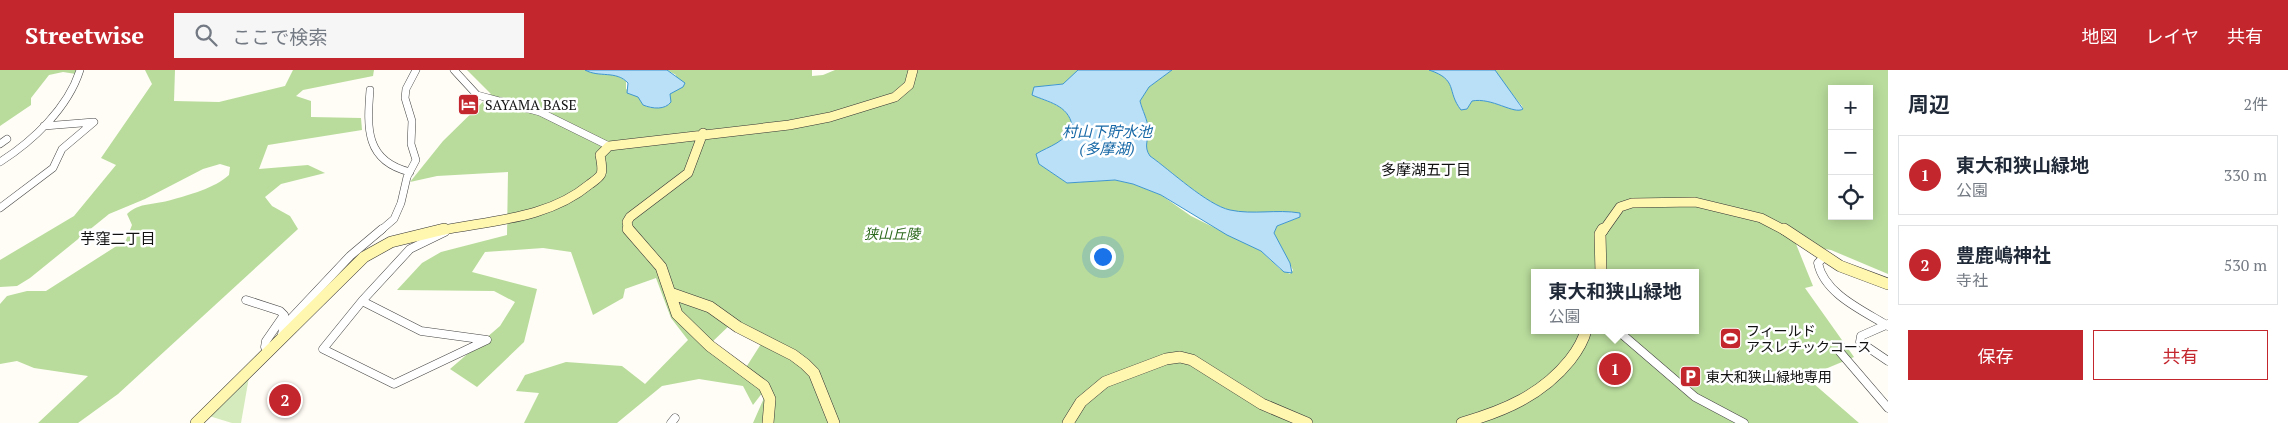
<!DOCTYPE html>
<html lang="ja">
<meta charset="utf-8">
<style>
body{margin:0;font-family:"PT Serif","Noto Sans JP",serif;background:#f6f6f7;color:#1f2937}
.controls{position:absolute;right:15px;top:15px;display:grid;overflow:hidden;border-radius:0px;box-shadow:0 2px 12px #0003}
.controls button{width:45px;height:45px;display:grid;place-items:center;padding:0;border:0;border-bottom:1px solid #e0e1e3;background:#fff;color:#1f2937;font:25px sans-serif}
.you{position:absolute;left:1102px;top:186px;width:18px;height:18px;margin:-12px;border:4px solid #fff;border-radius:50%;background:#1a73e8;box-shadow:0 0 0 8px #1a73e833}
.badge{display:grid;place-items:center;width:32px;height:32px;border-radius:50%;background:#c4262e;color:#fff;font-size:16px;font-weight:700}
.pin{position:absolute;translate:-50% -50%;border:2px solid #fff;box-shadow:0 1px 5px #0006}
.popup{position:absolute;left:1531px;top:199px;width:168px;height:65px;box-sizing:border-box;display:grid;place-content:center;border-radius:0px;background:#fff;filter:drop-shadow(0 1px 4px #0005);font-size:16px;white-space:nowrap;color:#747a83}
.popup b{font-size:19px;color:#1f2937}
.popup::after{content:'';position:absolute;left:50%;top:100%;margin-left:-10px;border:10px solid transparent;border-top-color:#fff}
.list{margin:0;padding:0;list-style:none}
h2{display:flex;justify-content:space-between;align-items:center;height:65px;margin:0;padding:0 20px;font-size:21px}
h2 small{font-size:16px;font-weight:400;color:#747a83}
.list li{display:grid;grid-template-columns:32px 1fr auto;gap:15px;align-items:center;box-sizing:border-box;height:80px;margin:0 10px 10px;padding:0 10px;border:1px solid #e0e1e3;border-radius:0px}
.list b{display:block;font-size:19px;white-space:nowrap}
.list p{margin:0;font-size:16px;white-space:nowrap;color:#747a83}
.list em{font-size:16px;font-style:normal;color:#747a83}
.actions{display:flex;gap:10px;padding:15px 20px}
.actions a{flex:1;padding:11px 0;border:1px solid #c4262e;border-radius:0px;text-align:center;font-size:18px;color:#c4262e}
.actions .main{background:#c4262e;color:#fff}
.icon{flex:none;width:28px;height:28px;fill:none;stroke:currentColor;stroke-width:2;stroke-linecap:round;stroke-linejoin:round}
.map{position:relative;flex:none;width:1888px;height:353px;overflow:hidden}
header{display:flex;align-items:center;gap:30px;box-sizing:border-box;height:70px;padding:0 25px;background:#c4262e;color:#fff}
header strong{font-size:24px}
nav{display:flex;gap:28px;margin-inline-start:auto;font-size:18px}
.search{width:350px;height:45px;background:#f6f6f7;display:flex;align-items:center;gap:12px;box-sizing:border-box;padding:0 18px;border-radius:0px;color:#747a83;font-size:19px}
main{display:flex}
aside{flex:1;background:#fff}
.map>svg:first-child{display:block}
.green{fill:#d5ebbd}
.forest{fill:#b9dc9c;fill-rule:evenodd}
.water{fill:#b9e0f7;stroke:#3f96cf}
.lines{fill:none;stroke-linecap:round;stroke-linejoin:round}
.street-far1-casing{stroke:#444;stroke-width:8}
.street-casing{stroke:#444;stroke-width:9}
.secondary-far1-casing{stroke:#333;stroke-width:10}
.secondary-casing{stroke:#333;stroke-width:12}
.street-far1{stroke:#fff;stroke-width:7}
.street{stroke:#fff;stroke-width:8}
.secondary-far1{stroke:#fff6b0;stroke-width:9}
.secondary{stroke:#fff6b0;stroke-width:11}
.labels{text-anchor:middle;stroke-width:5;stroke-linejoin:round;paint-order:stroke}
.poi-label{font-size:14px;fill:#111;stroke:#fff;text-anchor:start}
.park-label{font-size:14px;font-style:italic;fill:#2f6b1f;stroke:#fff}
.water-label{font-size:15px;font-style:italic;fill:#1768a6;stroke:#fff}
.neighbourhood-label{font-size:15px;fill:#111;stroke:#fff}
</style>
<header>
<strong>Streetwise</strong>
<div class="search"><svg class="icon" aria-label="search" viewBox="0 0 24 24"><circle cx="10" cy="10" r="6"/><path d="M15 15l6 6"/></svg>ここで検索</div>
<nav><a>地図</a><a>レイヤ</a><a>共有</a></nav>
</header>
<main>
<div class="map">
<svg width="1888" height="353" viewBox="0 0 1888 353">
<rect width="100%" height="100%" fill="#fffdf5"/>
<path class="green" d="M249,307L241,353H232L209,346Z"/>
<path class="forest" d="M0,0H76V4L63,2L49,5L31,28V35L0,56Z
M145,0H175L174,31L219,32L285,16L293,0H374L373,6L303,20L296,26L311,31V47L361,48L362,60L268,75L259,99L308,95L325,103L281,114L265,127L272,136L290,146L298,159L118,324L78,353H38L88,306L34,298L17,291L0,294V234L7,226L27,221H46L126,170L132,155L127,144C139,132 156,135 171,130C189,125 215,118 229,105L230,97L220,94L203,99L145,129L109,144L30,208L17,216L0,217V190L74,146L116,95L101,88L152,14Z
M467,0H585L612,3L626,11V19L641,29L643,35C652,39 665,40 671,32L668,26L676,5L667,0H812V6L823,5L835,0H1078L1064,14L1051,15L1032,25C1048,32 1068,35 1072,55C1067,70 1051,77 1038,83L1039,94L1067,113L1115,110L1133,114L1161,125L1191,146L1261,181L1280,199L1290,204L1293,200L1274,163L1277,156L1300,147L1295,142C1273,143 1247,147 1226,139C1200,129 1173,102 1150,86C1143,75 1149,70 1148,59C1148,49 1142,40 1140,31L1149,17L1172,0H1429L1441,4L1450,13L1453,24L1467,39L1472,31C1491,27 1504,41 1523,39L1522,36L1501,11L1495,0H1888V204L1831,180L1796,174L1813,216L1805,218L1854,287L1806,307L1859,353H753L768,319L745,299L766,266L734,251L709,275L763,322L753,335L743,316L699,309L662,316L617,353H524L539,323L516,321L525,305L566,292L622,296L645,314L688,270L671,248L656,208L625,219L623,228L593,245L571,182L543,178L485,182L472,202L537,219L524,272L477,317L450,299L500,256L515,232L494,221L397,220L422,193L441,182L507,165L508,102L437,106L410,112L443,71L491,24ZM1832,19H1869V146H1832ZM1535,203H1695V260H1535Z"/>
<path class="water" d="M585,0H667L685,13L683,17L670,24L671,32C665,40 653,39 643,35L638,27L627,23L628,13C616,0 599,8 585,0Z
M1078,0H1172L1149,17L1140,31C1142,40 1148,50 1148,59C1149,70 1143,76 1150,86C1170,100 1207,135 1230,140C1253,145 1277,139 1300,143V147L1277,156L1274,163L1290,193L1292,203L1284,202L1261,181L1227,165L1161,125L1133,114L1115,110L1067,113L1039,94L1036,84C1049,76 1067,72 1072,55C1068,35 1048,32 1032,25L1034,17L1063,14Z
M1429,0H1495L1523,39C1514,45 1492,27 1472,31L1467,39L1461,40C1446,21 1459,10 1429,0Z"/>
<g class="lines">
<defs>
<path id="street-far1" d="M454,0L477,25L540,42L609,76
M370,20C367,58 365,91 410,102
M0,74L7,69
M0,92C33,71 68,38 80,0
M0,138L53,98L62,79L94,52L44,56
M380,161L394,149L401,133L407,107L416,90L411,74L412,51L405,28L406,19L416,0"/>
<path id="street" d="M1824,187L1818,193C1824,224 1864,241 1888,256
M246,230L280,241L284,245L266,271L265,277L269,282
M362,231L421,261L487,270L394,314L323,279Z
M362,231L410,179L445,162
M1888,254L1861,266L1860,272L1888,291
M1617,260L1695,327L1744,353
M281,268L284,256L350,186L382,159
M1840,282L1888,338
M671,353L675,348"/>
<path id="secondary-far1" d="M438,161C490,150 547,150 590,114C594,111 599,108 601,104C603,99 601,90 600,85L609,76L789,55L830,47L895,27L909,15L913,0
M629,161L627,152L630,147L688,103L703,63
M1603,161L1620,137L1632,133L1695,132L1761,148L1786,161"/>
<path id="secondary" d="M628,159L661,197L677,244L710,276L764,316L770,329L768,353
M1784,159L1840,196L1888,214
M1601,203L1600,164L1603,159
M670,223L710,237L738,257L793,285L805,294L814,303L834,353
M196,353L364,187L391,172L444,159
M1068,353L1081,332L1105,312L1166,289L1180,287L1192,290L1262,334L1307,353
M1462,353C1504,341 1542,325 1570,290C1577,281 1583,272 1586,260"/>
</defs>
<use href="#street-far1" class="street-far1-casing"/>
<use href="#street" class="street-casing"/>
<use href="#secondary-far1" class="secondary-far1-casing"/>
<use href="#secondary" class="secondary-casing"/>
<use href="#street-far1" class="street-far1"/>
<use href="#street" class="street"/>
<use href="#secondary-far1" class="secondary-far1"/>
<use href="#secondary" class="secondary"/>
</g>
<defs>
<symbol id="hotel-square" viewBox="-11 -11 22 22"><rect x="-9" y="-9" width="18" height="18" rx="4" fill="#c4262e" stroke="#fff"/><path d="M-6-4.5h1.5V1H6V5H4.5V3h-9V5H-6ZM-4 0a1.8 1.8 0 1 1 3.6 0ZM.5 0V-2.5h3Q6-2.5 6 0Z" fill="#fff"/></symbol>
<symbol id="stadium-square" viewBox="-11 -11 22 22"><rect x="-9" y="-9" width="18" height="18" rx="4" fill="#c4262e" stroke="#fff"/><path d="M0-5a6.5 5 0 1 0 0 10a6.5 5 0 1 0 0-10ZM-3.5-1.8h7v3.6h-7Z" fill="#fff"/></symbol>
<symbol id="parking-square" viewBox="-11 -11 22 22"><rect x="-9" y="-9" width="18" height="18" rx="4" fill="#c4262e" stroke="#fff"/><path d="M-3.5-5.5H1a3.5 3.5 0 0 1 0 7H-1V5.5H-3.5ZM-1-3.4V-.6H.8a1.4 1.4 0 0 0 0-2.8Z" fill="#fff"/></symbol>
</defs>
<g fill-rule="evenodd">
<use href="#hotel-square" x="456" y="22" width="25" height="25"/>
<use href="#stadium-square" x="1718" y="256" width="25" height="25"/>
<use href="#parking-square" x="1678" y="294" width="25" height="25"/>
</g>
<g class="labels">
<g class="poi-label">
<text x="485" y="40">SAYAMA BASE</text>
<text x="1746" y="266">フィールド<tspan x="1746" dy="16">アスレチックコース</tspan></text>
<text x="1706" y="312">東大和狭山緑地専用</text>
</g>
<g class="park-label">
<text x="892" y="169">狭山丘陵</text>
</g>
<g class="water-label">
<text x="1107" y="67">村山下貯水池<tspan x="1107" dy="17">(多摩湖)</tspan></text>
</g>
<g class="neighbourhood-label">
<text x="1426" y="105">多摩湖五丁目</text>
<text x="118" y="174">芋窪二丁目</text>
</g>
</g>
</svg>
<div class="controls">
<button>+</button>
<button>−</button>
<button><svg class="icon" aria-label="locate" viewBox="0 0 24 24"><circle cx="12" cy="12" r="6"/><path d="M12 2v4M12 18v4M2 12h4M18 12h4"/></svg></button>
</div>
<div class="you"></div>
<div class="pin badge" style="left:1615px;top:299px">1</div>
<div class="popup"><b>東大和狭山緑地</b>公園</div>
<div class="pin badge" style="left:285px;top:330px">2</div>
</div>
<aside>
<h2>周辺<small>2件</small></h2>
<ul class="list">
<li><span class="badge">1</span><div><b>東大和狭山緑地</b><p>公園</p></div><em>330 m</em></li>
<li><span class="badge">2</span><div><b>豊鹿嶋神社</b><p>寺社</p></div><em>530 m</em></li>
</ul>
<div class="actions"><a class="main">保存</a><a>共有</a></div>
</aside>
</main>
